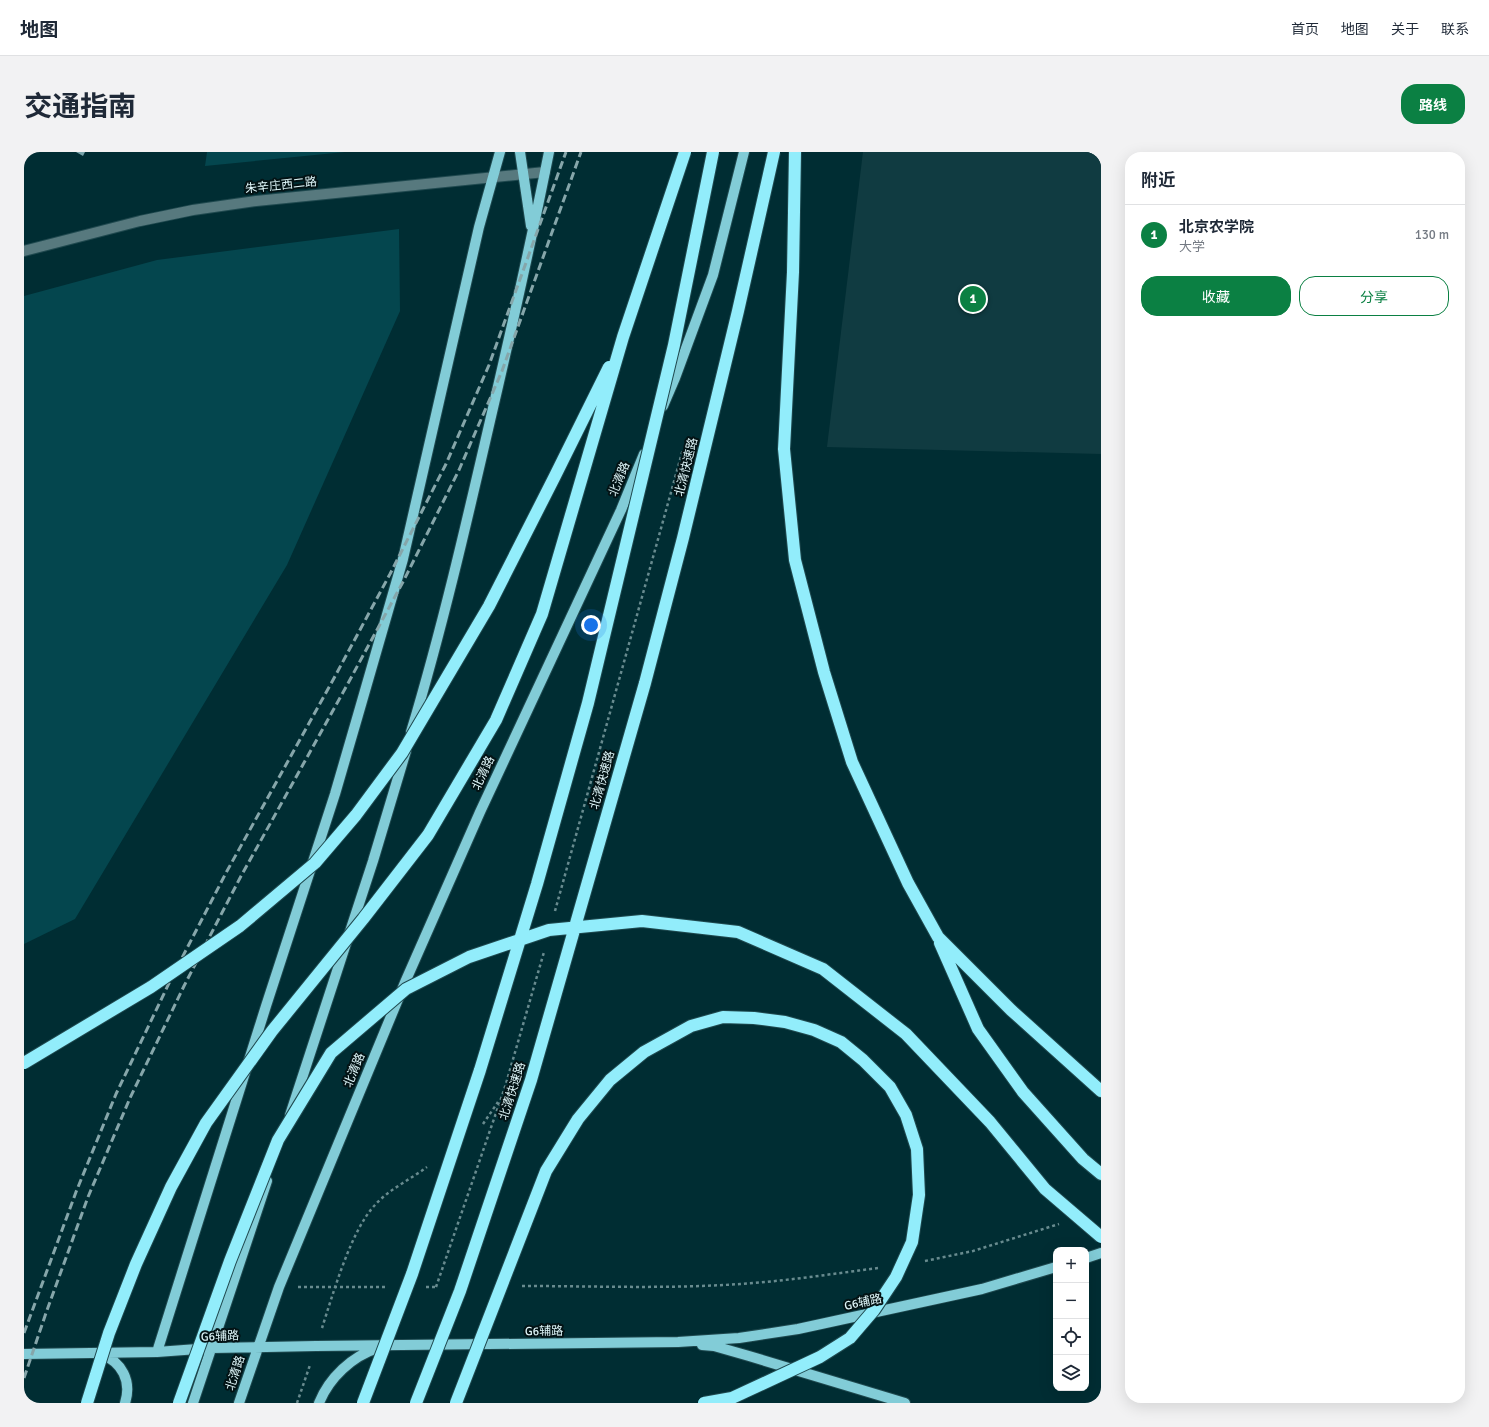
<!DOCTYPE html>
<html lang="zh">
<meta charset="utf-8">
<style>
body{margin:0;font-family:Signika,"Noto Sans SC",sans-serif;background:#f2f2f3;color:#1f2937}
.controls{position:absolute;right:12px;bottom:12px;display:grid;overflow:hidden;border-radius:8px;box-shadow:0 4px 16px #0002}
.controls button{width:36px;height:36px;display:grid;place-items:center;padding:0;border:0;border-bottom:1px solid #e0e1e3;background:#fff;color:#1f2937;font:20px sans-serif}
.you{position:absolute;left:567px;top:473px;width:14px;height:14px;margin:-10px;border:3px solid #fff;border-radius:50%;background:#1a73e8;box-shadow:0 0 0 6px #1a73e833}
.badge{display:grid;place-items:center;width:26px;height:26px;border-radius:50%;background:#0b8043;color:#fff;font-size:13px;font-weight:700}
.pin{position:absolute;translate:-50% -50%;border:2px solid #fff;box-shadow:0 1px 4px #0006}
.list{margin:0;padding:0;list-style:none}
h2{display:flex;justify-content:space-between;align-items:center;height:52px;margin:0;padding:0 16px;font-size:17px}
h2 small{font-size:13px;font-weight:400;color:#747a83}
.list li{display:grid;grid-template-columns:26px 1fr auto;gap:12px;align-items:center;box-sizing:border-box;height:60px;padding:0 16px;border-top:1px solid #e0e1e3}
.list b{display:block;font-size:15px;white-space:nowrap}
.list p{margin:0;font-size:13px;white-space:nowrap;color:#747a83}
.list em{font-size:13px;font-style:normal;color:#747a83}
.actions{display:flex;gap:8px;padding:12px 16px}
.actions a{flex:1;padding:9px 0;border:1px solid #0b8043;border-radius:16px;text-align:center;font-size:14px;color:#0b8043}
.actions .main{background:#0b8043;color:#fff}
.icon{flex:none;width:22px;height:22px;fill:none;stroke:currentColor;stroke-width:2;stroke-linecap:round;stroke-linejoin:round}
.map{position:relative;flex:none;width:1077px;height:1251px;overflow:hidden;border-radius:16px}
header{display:flex;align-items:center;gap:24px;box-sizing:border-box;height:56px;padding:0 20px;background:#fff;border-bottom:1px solid #e0e1e3}
header strong{font-size:19px}
nav{display:flex;gap:22px;margin-inline-start:auto;font-size:14px}
.intro{display:flex;align-items:center;justify-content:space-between;box-sizing:border-box;height:96px;padding:0 24px}
h1{margin:0;font-size:28px}
.button{padding:10px 18px;border-radius:16px;background:#0b8043;color:#fff;font-size:14px;font-weight:700}
main{display:flex;gap:24px;padding:0 24px}
aside{flex:1;background:#fff;border-radius:16px;box-shadow:0 4px 16px #0002}
.map>svg:first-child{display:block}
.built{fill:#103b41}
.green{fill:#04464e}
.building{fill:#78a4ab}
.lines{fill:none;stroke-linecap:round;stroke-linejoin:round}
.minor-casing{stroke:#1f494f;stroke-width:12}
.major-casing{stroke:#1f494f;stroke-width:12}
.highway-casing{stroke:#1f494f;stroke-width:14}
.path{stroke:#688b8f;stroke-width:2.5;stroke-dasharray:3 3;stroke-linecap:butt}
.minor{stroke:#57797e;stroke-width:10}
.major{stroke:#82ccd7;stroke-width:10}
.highway{stroke:#92edfb;stroke-width:12}
.rail{stroke:#86a6aa;stroke-width:3;stroke-dasharray:8 4;stroke-linecap:butt}
.highway-bridge-casing{stroke:#1f494f;stroke-width:14;stroke-linecap:butt}
.highway-bridge{stroke:#92edfb;stroke-width:12}
.labels{text-anchor:middle;stroke-width:4;stroke-linejoin:round;paint-order:stroke}
.street-label{font-size:12px;fill:#dff6f9;stroke:#031315}
</style>
<header>
<strong>地图</strong>
<nav><a>首页</a><a>地图</a><a>关于</a><a>联系</a></nav>
</header>
<div class="intro"><h1>交通指南</h1><a class="button">路线</a></div>
<main>
<div class="map">
<svg width="1077" height="1251" viewBox="0 0 1077 1251">
<rect width="100%" height="100%" fill="#002d33"/>
<path class="built" d="M839,0H1077V302L803,295Z"/>
<path class="green" d="M183,0H321L181,14Z
M375,77L376,159L263,413L51,767L0,792V144L133,108Z"/>
<path class="building" d="M52,0H61L59,4Z"/>
<g class="lines">
<defs>
<path id="minor" d="M0,99L116,69L169,58L232,49L521,20"/>
<path id="major" d="M496,0L507,74
M639,254L651,226L689,123L720,0
M387,580C418,477 442,373 466,269C487,179 507,90 525,0
M266,963L349,709L382,599
M1062,1106L1077,1101
M678,1193L690,1194L725,1204L881,1251
M133,1200L242,854L311,642L334,563L379,407L455,75L476,0
M0,1202L133,1200L187,1196L292,1194L654,1190L715,1186L774,1177L958,1137L1032,1115
M77,1202C98,1210 108,1229 101,1251
M169,1251L243,1029
M215,1251L255,1135L382,828L456,660L597,358L620,302
M295,1251C305,1226 328,1204 354,1196"/>
<path id="highway" d="M771,0L769,120L760,297L771,408L800,520L828,610L884,731L914,785L987,858L1077,939
M916,791L954,877L999,940L1059,1007L1077,1022"/>
</defs>
<use href="#minor" class="minor-casing"/>
<use href="#major" class="major-casing"/>
<use href="#highway" class="highway-casing"/>
<path class="path" d="M531,759L659,297
M459,972L474,950
M901,1109L949,1099L1035,1072
M498,1134C571,1134 644,1137 716,1132C762,1129 808,1122 854,1116
M274,1135H363
M402,1135H413
M412,1135L481,935L520,800
M298,1176C309,1142 327,1078 351,1053C364,1038 387,1027 403,1015
M273,1251L286,1213"/>
<use href="#minor" class="minor"/>
<use href="#major" class="major"/>
<use href="#highway" class="highway"/>
<path class="rail" d="M0,1181L52,1040L92,942L147,827L203,719L309,528L366,422L422,312L465,213L542,0
M0,1226L22,1161L64,1045L106,946L160,834L216,726L322,535L380,428L435,318L478,219L557,0"/>
<defs>
<path id="highway-bridge" d="M0,911L127,835L216,774L291,711L332,663L378,601L465,454L531,324L585,215
M63,1251L85,1181L112,1112L147,1035L182,971L248,879L339,767L404,683L472,568L518,462L599,185L661,0
M155,1251L206,1109L254,988L307,901L382,837L445,805L525,778L618,769L714,780L799,817L882,882L966,970L1021,1037L1077,1085
M339,1251L388,1122L456,918L513,732L564,551L650,193L689,0
M392,1251L436,1139L507,928L621,531L659,386L714,159L750,0
M432,1251L522,1019L554,967L586,928L620,900L667,874L699,865L730,866L761,870L790,878L817,890L839,908L866,935L882,963L893,997L895,1043L888,1090L872,1125L850,1158L826,1186L796,1205L708,1246L680,1251"/>
</defs>
<use href="#highway-bridge" class="highway-bridge-casing"/>
<use href="#highway-bridge" class="highway-bridge"/>
</g>
<g class="labels">
<g class="street-label">
<text transform="translate(257 33) rotate(-6)" y="4">朱辛庄西二路</text>
<text transform="translate(662 315) rotate(-76)" y="4">北清快速路</text>
<text transform="translate(595 327) rotate(-68)" y="4">北清路</text>
<text transform="translate(459 621) rotate(-65)" y="4">北清路</text>
<text transform="translate(578 628) rotate(-74)" y="4">北清快速路</text>
<text transform="translate(330 918) rotate(-67)" y="4">北清路</text>
<text transform="translate(488 939) rotate(-72)" y="4">北清快速路</text>
<text transform="translate(839 1150) rotate(-12)" y="4">G6辅路</text>
<text transform="translate(520 1179) rotate(-1)" y="4">G6辅路</text>
<text transform="translate(196 1184) rotate(-2)" y="4">G6辅路</text>
<text transform="translate(211 1221) rotate(-72)" y="4">北清路</text>
</g>
</g>
</svg>
<div class="controls">
<button>+</button>
<button>−</button>
<button><svg class="icon" aria-label="locate" viewBox="0 0 24 24"><circle cx="12" cy="12" r="6"/><path d="M12 2v4M12 18v4M2 12h4M18 12h4"/></svg></button>
<button><svg class="icon" aria-label="layers" viewBox="0 0 24 24"><path d="M12 4l9 5-9 5-9-5zM3 14l9 5 9-5"/></svg></button>
</div>
<div class="you"></div>
<div class="pin badge" style="left:949px;top:147px">1</div>
</div>
<aside>
<h2>附近<small></small></h2>
<ul class="list">
<li><span class="badge">1</span><div><b>北京农学院</b><p>大学</p></div><em>130 m</em></li>
</ul>
<div class="actions"><a class="main">收藏</a><a>分享</a></div>
</aside>
</main>
